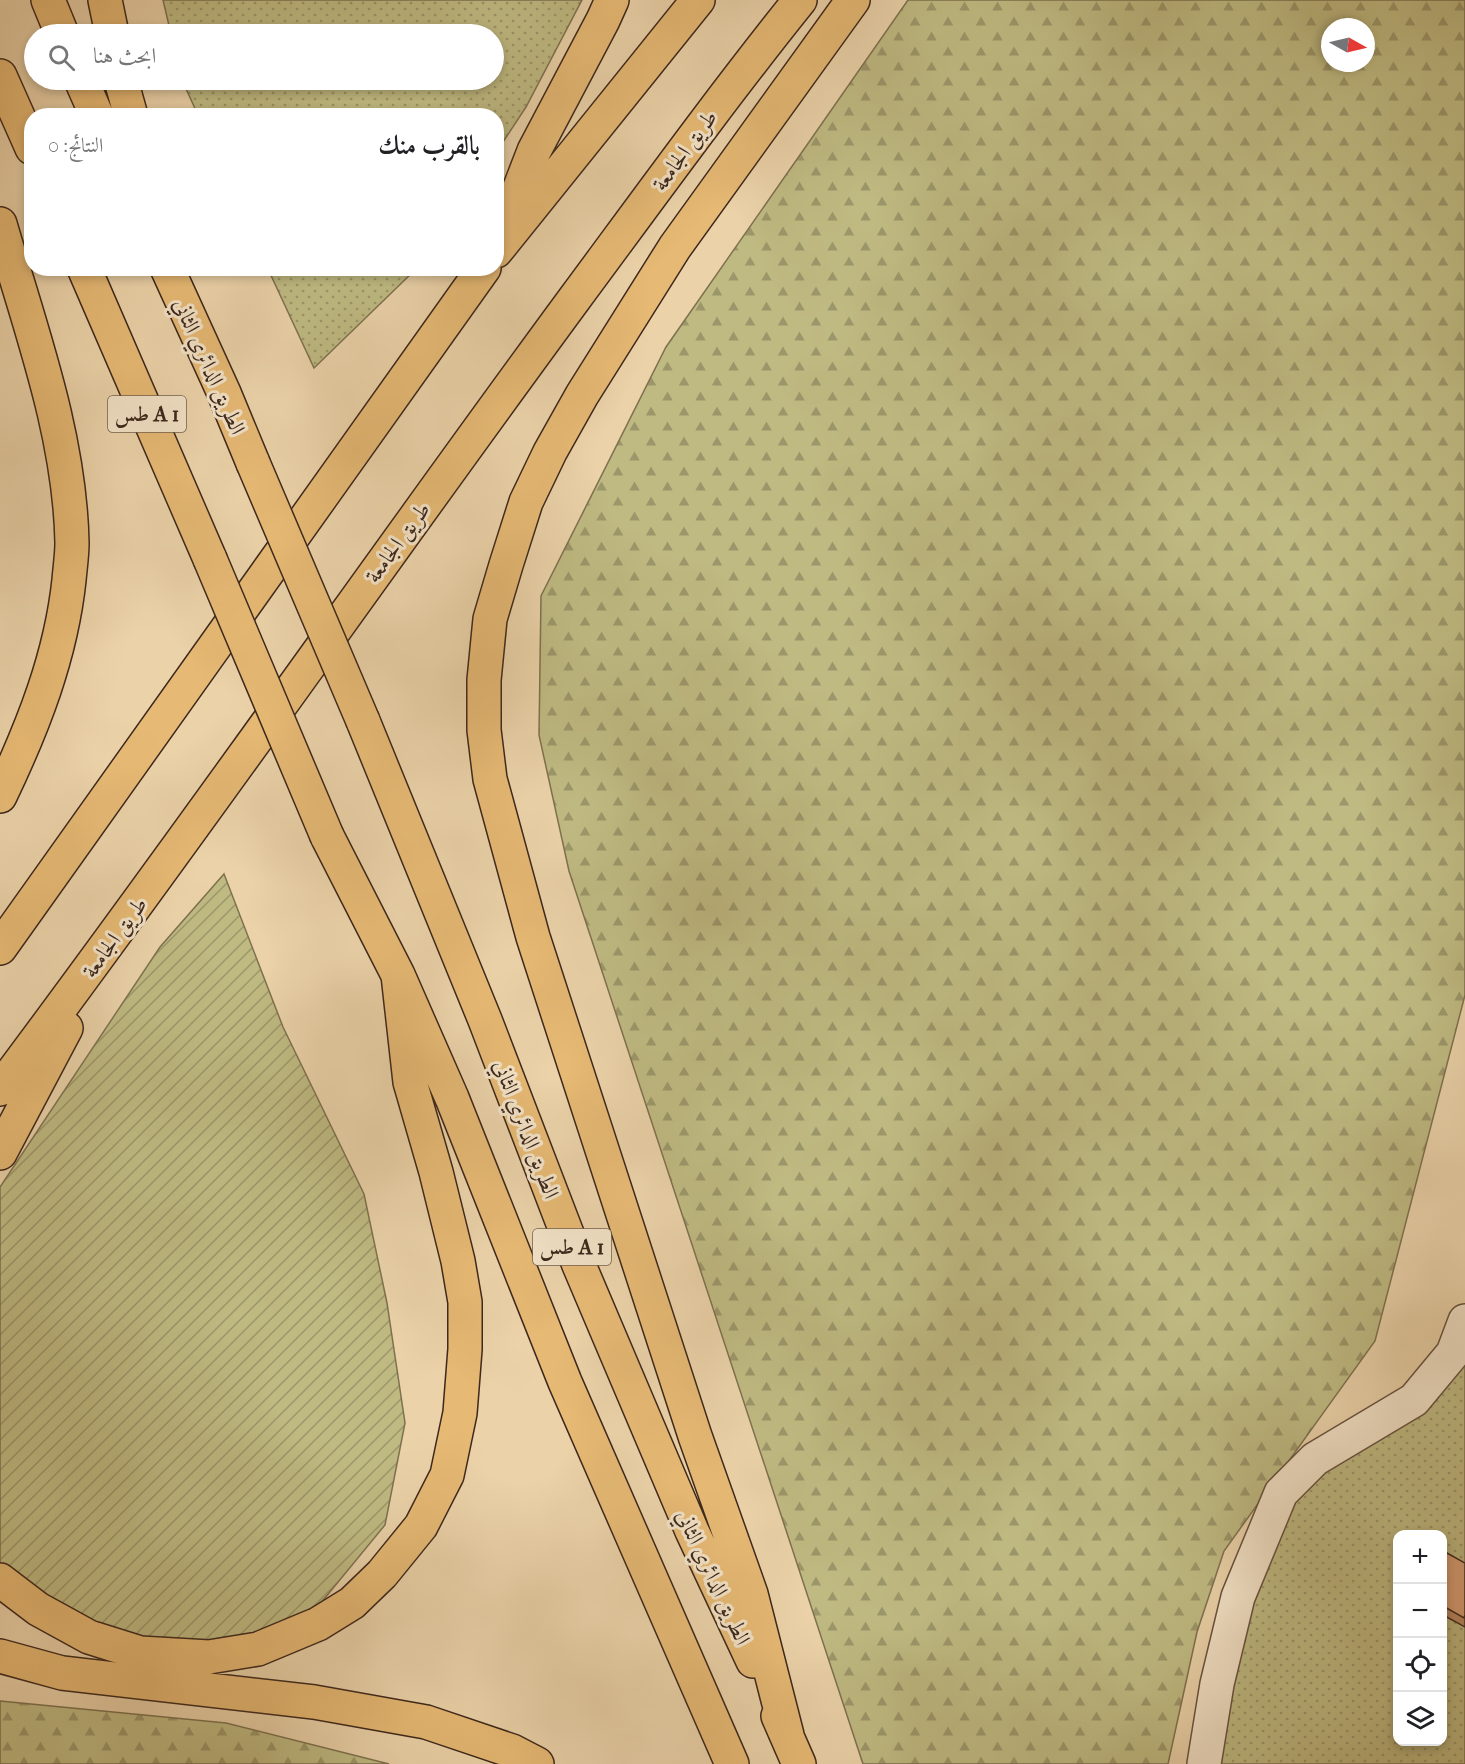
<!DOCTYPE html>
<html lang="ar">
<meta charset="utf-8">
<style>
body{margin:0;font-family:"IM FELL French Canon",Amiri,serif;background:#f2f2f2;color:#202124;direction:rtl}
.controls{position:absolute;right:18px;bottom:18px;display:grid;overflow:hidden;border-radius:12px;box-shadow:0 3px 9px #0003}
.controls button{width:54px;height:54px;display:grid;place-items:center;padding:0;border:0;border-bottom:2px solid #e0e0e0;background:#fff;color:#202124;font:30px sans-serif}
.compass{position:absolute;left:1321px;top:18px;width:54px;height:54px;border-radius:50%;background:#fff;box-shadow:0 3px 9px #0003;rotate:98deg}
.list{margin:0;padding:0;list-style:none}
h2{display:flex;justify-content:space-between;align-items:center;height:78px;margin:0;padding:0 24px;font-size:26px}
h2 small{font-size:20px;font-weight:400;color:#757577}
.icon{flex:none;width:33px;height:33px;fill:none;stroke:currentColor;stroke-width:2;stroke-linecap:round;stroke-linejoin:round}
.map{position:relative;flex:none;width:1465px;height:1764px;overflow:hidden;direction:ltr}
.search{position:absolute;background:#fff;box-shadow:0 3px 9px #0003;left:24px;top:24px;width:480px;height:66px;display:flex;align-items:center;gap:15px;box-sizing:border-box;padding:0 21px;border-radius:33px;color:#757577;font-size:22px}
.panel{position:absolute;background:#fff;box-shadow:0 3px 9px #0003;left:24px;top:108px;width:480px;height:168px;border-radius:24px;direction:rtl}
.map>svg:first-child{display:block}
.grass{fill:url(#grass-dots);stroke:#7e7150;stroke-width:1.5;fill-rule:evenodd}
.forest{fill:url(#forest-firs);stroke:#7e7150;stroke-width:1.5;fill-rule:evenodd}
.garden{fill:url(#garden-furrows);stroke:#7e7150;stroke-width:1.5}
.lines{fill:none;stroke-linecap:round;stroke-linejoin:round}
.street-casing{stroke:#685240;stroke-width:36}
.highway-casing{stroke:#3d281d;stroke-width:36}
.street{stroke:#f2e2c7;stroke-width:33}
.highway{stroke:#e6b974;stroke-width:33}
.highway-bridge-casing{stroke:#3d281d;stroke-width:36;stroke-linecap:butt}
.highway-bridge{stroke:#e6b974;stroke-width:33}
.wall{fill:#bb8966;stroke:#3d281d;stroke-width:1.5}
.building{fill:#d99f77;stroke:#3d281d;stroke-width:1.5}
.labels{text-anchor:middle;stroke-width:6;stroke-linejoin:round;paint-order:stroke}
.shield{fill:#f2e2c7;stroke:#736050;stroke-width:1.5}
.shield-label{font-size:21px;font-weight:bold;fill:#3d281d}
.street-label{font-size:22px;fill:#3d281d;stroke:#f2e2c7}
</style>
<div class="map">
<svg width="1465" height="1764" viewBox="0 0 1465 1764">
<defs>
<pattern id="grass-dots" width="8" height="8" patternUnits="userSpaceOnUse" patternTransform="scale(1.5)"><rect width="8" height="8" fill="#bfba82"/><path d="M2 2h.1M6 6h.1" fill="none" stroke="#9c976a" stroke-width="1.8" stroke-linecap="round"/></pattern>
<pattern id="forest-firs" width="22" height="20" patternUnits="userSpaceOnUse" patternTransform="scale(1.5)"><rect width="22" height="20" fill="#bfba82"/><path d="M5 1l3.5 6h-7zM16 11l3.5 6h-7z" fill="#9c976a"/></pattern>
<pattern id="garden-furrows" width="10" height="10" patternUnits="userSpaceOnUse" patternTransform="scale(1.5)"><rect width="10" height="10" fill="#bfba82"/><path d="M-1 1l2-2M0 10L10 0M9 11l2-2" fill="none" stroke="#9c976a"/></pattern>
</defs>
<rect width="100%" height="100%" fill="#ebd2a9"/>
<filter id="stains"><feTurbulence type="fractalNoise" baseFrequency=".00333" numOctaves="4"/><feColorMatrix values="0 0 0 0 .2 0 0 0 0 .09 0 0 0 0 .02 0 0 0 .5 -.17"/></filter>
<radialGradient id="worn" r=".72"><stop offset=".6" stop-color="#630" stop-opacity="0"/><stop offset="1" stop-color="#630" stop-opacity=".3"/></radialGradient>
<path class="grass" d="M163,0H582L526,107L497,151L496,116L198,115L182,80H494V34H171Z
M268,269H416L314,368Z
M1465,1321V1764H1204L1281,1493L1414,1400ZM1398,1534H1442V1742H1398Z"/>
<path class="forest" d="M908,0H1465V995L1375,1341L1224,1551L1197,1632L1168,1764H863L569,871L539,735L541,596L666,347ZM1330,27H1366V63H1330Z
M0,1701L226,1723L389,1764H0Z"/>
<path class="garden" d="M224,874L283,1027L364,1194L387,1303L405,1423L385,1525L297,1632L140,1653L0,1580V1187L160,947Z"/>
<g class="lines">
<defs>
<path id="street" d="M1204,1764L1217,1684L1238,1597L1281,1493L1315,1459L1414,1400L1453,1353L1465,1321"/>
<path id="highway" d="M48,0L62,34
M105,0L112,34
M0,76L32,148
M81,80L97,116
M121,80L131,116
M0,224C30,328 70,434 72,543C72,555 70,568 69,580C61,656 33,727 0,796
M505,226L534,151L603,20L612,0
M496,251L698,0
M84,268L210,559
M167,268L224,393L253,463
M363,721L485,1020L579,1265L692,1531L753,1661
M327,836L398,975L452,1098L565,1382L732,1764
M0,948L484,268
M0,1089C196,828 382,560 575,298C649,198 722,97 800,0
M0,1153L66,1028
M0,1580L38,1609L89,1637L140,1653L209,1657L258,1649L318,1624L352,1603L382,1574L421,1526L447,1475L460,1413L465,1349V1302L458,1261L436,1172L410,1082L398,975
M0,1656L62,1673L314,1702L426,1722L512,1751L537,1764
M778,1716L799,1764
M787,1735L751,1594L695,1436L533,937L490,779L484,730V680L490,619L506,565L526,502L550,452L582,395L675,247L853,0"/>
</defs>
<use href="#street" class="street-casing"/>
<use href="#highway" class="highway-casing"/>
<use href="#street" class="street"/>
<use href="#highway" class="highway"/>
<defs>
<path id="highway-bridge" d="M253,463L363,721
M210,559L327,836"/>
</defs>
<use href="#highway-bridge" class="highway-bridge-casing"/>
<use href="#highway-bridge" class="highway-bridge"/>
</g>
<path class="wall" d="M1443,1561L1465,1563V1627L1443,1615Z"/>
<path class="building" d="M1447,1553L1465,1563V1615L1464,1618L1443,1606V1561Z"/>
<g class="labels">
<g class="shield">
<rect x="108" y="396" width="78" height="36" rx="4.5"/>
<rect x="533" y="1229" width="78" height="36" rx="4.5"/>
</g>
<g class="shield-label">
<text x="147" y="421">طس A 1</text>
<text x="572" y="1254">طس A 1</text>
</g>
<g class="street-label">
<text transform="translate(684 150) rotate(-54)" y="8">طريق الجامعة</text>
<text transform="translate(210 366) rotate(66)" y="8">الطريق الدائري الثاني</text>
<text transform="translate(397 542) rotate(-54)" y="8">طريق الجامعة</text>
<text transform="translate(114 937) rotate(-54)" y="8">طريق الجامعة</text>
<text transform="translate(527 1129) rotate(69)" y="8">الطريق الدائري الثاني</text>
<text transform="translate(714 1577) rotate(65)" y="8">الطريق الدائري الثاني</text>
</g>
</g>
<rect width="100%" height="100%" filter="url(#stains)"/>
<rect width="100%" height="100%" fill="url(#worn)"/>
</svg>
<div class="controls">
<button>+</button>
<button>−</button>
<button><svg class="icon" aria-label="locate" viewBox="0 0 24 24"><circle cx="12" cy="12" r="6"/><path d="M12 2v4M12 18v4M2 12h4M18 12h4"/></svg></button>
<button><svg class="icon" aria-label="layers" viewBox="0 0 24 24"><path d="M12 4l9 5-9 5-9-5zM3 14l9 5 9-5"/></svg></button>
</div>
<svg class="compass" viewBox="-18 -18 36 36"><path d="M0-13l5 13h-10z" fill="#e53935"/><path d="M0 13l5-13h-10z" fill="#757577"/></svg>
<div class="search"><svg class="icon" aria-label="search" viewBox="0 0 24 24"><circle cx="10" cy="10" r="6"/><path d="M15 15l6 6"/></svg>ابحث هنا</div>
<section class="panel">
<h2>بالقرب منك<small>النتائج: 0</small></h2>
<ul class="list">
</ul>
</section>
</div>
